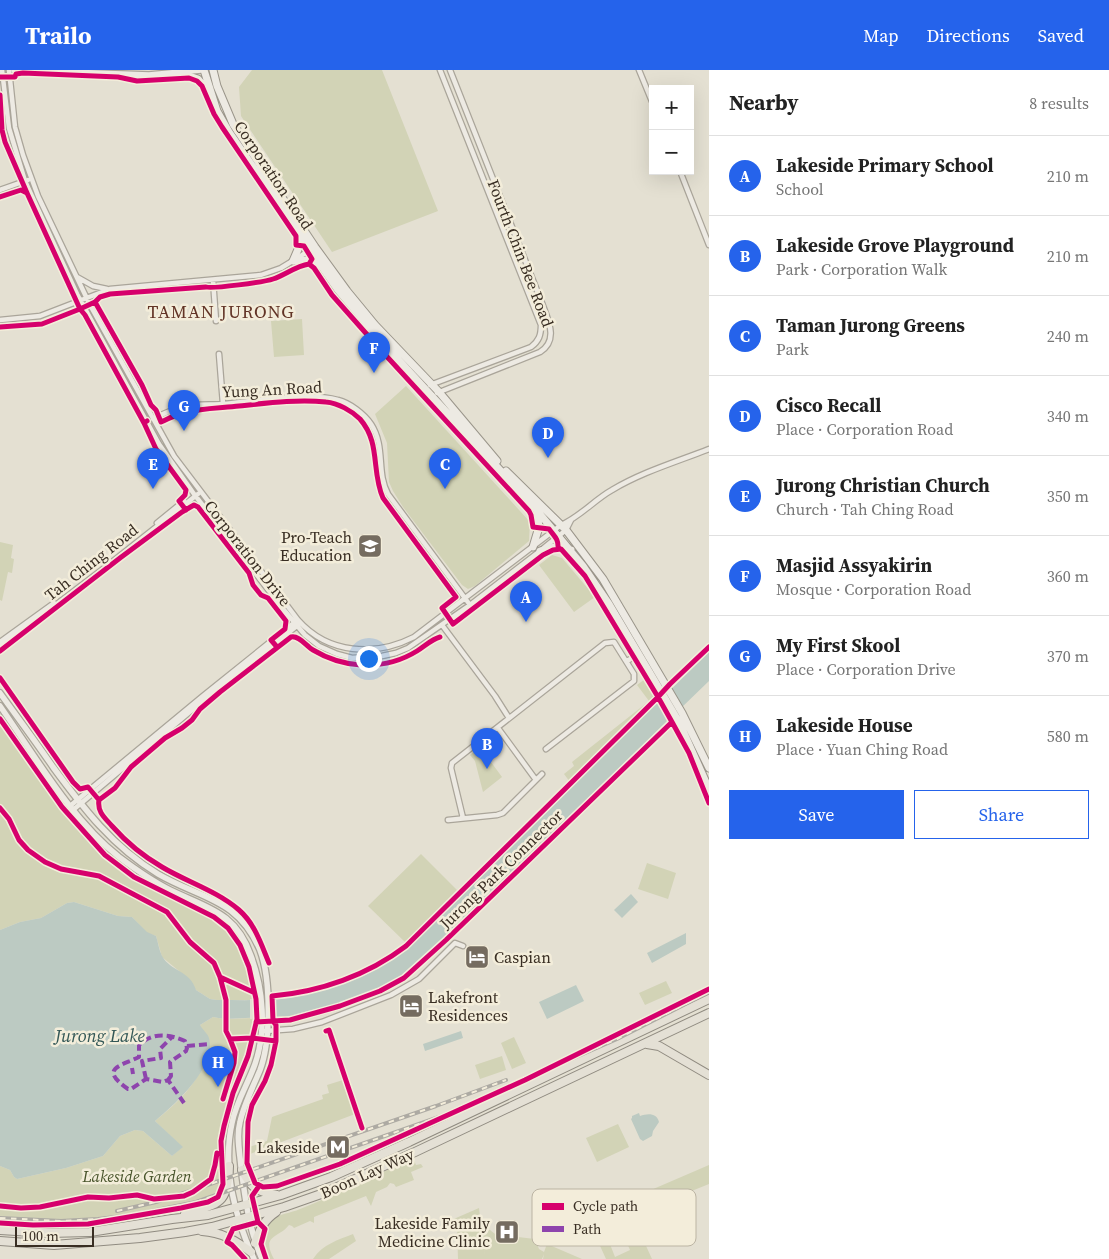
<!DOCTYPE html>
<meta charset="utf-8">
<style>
body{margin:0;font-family:"Source Serif 4",serif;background:#f6f6f6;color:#222}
.controls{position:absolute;right:15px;top:15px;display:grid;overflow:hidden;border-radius:0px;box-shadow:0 5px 20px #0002}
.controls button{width:45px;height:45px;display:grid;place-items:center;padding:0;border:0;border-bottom:1px solid #e0e0e0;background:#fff;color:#222;font:25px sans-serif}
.scale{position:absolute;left:15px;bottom:12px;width:79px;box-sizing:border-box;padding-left:5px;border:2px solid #392e23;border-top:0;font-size:14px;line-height:18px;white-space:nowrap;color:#392e23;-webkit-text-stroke:4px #f3edda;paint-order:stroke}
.you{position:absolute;left:368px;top:588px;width:18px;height:18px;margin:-12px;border:4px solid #fff;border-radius:50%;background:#1a73e8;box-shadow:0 0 0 8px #1a73e833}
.badge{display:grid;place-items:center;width:32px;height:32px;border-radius:50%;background:#2563eb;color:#fff;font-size:16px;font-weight:700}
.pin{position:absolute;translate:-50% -41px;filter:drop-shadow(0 1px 2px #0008)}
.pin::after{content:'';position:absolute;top:26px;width:18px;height:15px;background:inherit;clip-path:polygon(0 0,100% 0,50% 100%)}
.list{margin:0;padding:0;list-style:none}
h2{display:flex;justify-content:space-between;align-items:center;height:65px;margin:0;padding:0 20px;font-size:21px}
h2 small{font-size:16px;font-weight:400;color:#767676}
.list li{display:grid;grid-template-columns:32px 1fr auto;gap:15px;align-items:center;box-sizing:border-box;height:80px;padding:0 20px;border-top:1px solid #e0e0e0}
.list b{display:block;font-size:19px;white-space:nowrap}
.list p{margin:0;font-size:16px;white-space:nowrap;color:#767676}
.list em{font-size:16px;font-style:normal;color:#767676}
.actions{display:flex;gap:10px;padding:15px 20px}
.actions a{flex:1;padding:11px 0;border:1px solid #2563eb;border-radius:0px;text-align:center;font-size:18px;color:#2563eb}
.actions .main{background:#2563eb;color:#fff}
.map{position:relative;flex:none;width:709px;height:1189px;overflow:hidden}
header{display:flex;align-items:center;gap:30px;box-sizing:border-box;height:70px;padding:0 25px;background:#2563eb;color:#fff}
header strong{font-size:24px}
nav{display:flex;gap:28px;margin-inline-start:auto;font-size:18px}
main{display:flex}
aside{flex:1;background:#fff}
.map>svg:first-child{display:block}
.green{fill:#d2d3b6}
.water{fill:#bccac2}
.pier{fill:#e4e0d2}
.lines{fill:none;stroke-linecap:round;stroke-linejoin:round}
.minor-casing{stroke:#aaa59a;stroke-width:7}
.tertiary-casing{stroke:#aaa59a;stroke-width:8}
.secondary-casing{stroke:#9a958a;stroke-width:9}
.primary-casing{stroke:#908b81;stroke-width:10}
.minor{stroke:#edeae3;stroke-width:4.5}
.tertiary{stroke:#edeae3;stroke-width:5.5}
.secondary{stroke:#edeae3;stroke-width:7}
.primary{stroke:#e4e0d5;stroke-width:8}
.rail-casing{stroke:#adaaa3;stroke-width:4}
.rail{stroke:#f3edda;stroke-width:2;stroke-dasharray:5.5;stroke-linecap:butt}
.quiet{stroke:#8e44ad;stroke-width:4;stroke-dasharray:8 4;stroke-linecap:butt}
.cycleway-casing{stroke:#f3edda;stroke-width:8}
.cycleway{stroke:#d6006c;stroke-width:5}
.labels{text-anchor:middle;stroke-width:5;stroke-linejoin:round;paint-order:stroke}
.street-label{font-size:16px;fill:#392e23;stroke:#f3edda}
.poi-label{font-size:16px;fill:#392e23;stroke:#f3edda;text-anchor:end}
.park-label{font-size:16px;font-style:italic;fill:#48542b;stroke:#f3edda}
.neighbourhood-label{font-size:18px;letter-spacing:1px;fill:#623426;stroke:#f3edda}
.water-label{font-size:18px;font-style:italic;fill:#335756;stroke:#f3edda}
.key{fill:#f3edda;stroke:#bbb4a3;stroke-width:1}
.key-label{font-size:14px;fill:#392e23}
</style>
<header>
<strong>Trailo</strong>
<nav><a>Map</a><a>Directions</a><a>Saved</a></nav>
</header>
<main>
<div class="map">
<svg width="709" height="1189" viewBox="0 0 709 1189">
<rect width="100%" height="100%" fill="#e4e0d2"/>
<path class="green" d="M252,0H382L438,141L332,182L241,46L239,17Z
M302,249L304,285L274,287L271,251Z
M406,316L530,452L529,471L475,516L468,519L462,515L403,437L393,421L389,412L387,373L375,344Z
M0,472L13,475L11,488L14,489L12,503L8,502L2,531L0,530Z
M552,485L562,488L595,527L574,542L539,495Z
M645,609L659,630L407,879C402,883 397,887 392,891C365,910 309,926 276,929V925C310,923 383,899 406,873L368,836L421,784L457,820L570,712L564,704L574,696L572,692L649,631L637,615Z
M0,644C33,691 63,739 102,781C122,803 152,819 178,832C197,841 220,848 233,865C247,883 250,908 252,930H217L210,929L196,920L179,901L162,887L156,866L147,863L132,847L118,846L74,832L67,833L41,848L20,852L0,860Z
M670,649L673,652L406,910C367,931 321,950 277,954L276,947C312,944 371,926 402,906C408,902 414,896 419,891Z
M480,677L502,707L483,722L475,691L470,685Z
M647,793L676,803L668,829L638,819Z
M666,911L672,923L645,935L639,923Z
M213,947L224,949L253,948L247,986L224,1046L220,1077L222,1115L218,1125L207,1132L102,1151L53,1153L0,1151V1096L10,1100L14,1107L17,1109L66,1098L103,1086L120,1066L135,1060L143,1061L172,1086L182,1077L155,1051C182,1029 193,1017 209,986L200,955Z
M514,967L526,993L512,999L501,973Z
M502,986L506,1000L480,1009L475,995Z
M343,1010L355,1044L250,1084L249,1077L267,1071L272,1047L323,1029L322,1025L329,1023L327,1015Z
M618,1054L629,1077L597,1092L586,1068Z
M413,1088L416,1095L421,1094L423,1097L411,1102L414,1110L396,1117L394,1114L390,1113L387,1117L376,1122L371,1136L366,1126L314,1147V1153L310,1151L294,1158L292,1156L289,1155C278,1169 261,1164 274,1189H263C258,1174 259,1161 271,1150C278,1144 291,1143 300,1139C338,1124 375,1105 413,1088Z
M709,1095V1114L632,1145L652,1189H606L596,1167L606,1164L615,1187L630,1180L622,1162L624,1161L615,1141L635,1134L634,1129L644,1123Z
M479,1138L485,1188L482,1161L490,1160L504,1171L517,1170L518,1167L535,1169L539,1179L544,1182L547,1174L582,1189H543L544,1184L542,1189H458L457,1157L443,1158L446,1151L456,1148Z
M353,1164L356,1171L329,1189H313C323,1174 338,1170 353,1164Z"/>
<path class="water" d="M709,582V611L419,891L402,906L377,919L339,933L289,946L224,949L213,947L200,955C202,959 208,964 209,968C217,997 174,1035 155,1051L183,1077L172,1086L143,1061L135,1060L120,1066L103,1086L66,1098L17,1109L14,1107L10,1100L0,1096V860L20,852L41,848L67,833L74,832L118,846L132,847L147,862L156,866C158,872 159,880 162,886C171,902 190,900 196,920L210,929L217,930C240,930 264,931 287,928C327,922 375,905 407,879Z
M631,824L638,832L622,848L614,840Z
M686,863V874L652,893L647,883Z
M576,915L584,931L547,949L539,932Z
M461,961L463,968L425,981L423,974Z
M639,1043L640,1046C648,1043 657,1043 659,1052L653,1061L652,1066L643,1071L640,1069L631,1049L632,1048V1046Z"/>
<path class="pier" d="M274,928L275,948L250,949V929Z"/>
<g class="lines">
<defs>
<path id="minor" d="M2,0L9,58L25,111L77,224L159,374L194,424L284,540L305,565L319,576L337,584L352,588L382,586L396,583L408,578L470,535L540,481L566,460L571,450
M9,0L15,57L23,85L38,126L90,235L174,386L298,550C328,584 375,587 414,567L561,455C580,447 594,430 612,420C642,402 676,392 709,379
M639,0L653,34
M680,101L709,175
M0,120L28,110
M77,207L93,216L107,219
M213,210L216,251
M0,250L40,246L110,219L261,205L281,198L312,179
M219,284L223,334
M430,315L531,277C539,271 541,265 541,255L440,0
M437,323L540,282C559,270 548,250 542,233L450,0
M153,349C162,344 172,340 182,337C195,334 210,335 223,334C255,331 309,322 338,330C350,333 364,344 371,354C386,377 376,402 388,424L470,535
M157,453L184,431
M442,555L495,626L509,648
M0,572L54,533
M0,577L107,496L198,424
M627,591L639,584
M498,658L536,710
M70,736L203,626L295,552
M73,740L205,629L298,555
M463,748L451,698L452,693L605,573L614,572L634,604V611L546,679
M448,750L497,745L503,743L542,704
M265,961L293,959L322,952L391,925L419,909L455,873L463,876"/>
<path id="tertiary" d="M14,0L149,5L201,0
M0,623C18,648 36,672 53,697C84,739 112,776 158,804C201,829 238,828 260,880C271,909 271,971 260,1000C253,1017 244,1034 240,1052C236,1067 240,1083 241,1097C245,1128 249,1160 262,1189
M0,636C35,686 71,749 119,787C135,799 152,811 170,820C207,838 236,842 251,886C263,919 267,960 255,994C248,1014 236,1032 232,1053C222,1098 235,1148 254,1189"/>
<path id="secondary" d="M204,0L217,41L229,62L338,220L384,274L534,437L583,496L609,534L679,652L709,719
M213,0L217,16L233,54L315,177L347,221L375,255L439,322L497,391
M180,3L198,9L207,20
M293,191L306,190L320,196
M293,191L299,177L300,166
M506,401L566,460L603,509L682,643L709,698
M533,477L539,457L537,442
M540,481L554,477L571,480"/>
<path id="primary" d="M647,974L659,976L709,1005
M242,1100C251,1118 257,1122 277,1125
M185,1144C218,1133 228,1136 229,1096
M0,1160L48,1163L90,1162L172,1149L208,1145L281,1125L331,1107L409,1072L709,929
M202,1161C222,1162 236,1171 251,1182
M0,1171L54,1175L140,1168L185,1162L212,1157L284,1137L324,1123L415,1082L709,943
M255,1173C260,1159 264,1150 276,1142"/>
</defs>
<use href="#minor" class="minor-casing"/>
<use href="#tertiary" class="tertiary-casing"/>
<use href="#secondary" class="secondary-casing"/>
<use href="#primary" class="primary-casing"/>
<use href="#minor" class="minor"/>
<use href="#tertiary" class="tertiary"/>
<use href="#secondary" class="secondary"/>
<use href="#primary" class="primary"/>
<defs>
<path id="rail" d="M117,1141L156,1132L193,1120L436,1036L506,1010
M0,1148L61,1151L98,1149L132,1145L196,1132L439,1047L617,969L709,922"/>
</defs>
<use href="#rail" class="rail-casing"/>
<use href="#rail" class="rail"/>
<path class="quiet" d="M187,976L210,974
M132,998L133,1004
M146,1009L142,991L161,988L160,979L173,966
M168,1010L171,1006L170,992L186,981L187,978L185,971C169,964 152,962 139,975V987C121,996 98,998 128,1019H131L146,1009L163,1012L168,1010L184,1033"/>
<defs>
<path id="cycleway" d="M0,7H15L16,4L23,3L118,7L137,11L189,8L197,11L202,16L214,44L222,57L296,166V175L304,176L312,189L309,194
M0,25L2,60L5,72L27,123
M0,127L21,120L27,123L80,239L85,245L144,353L147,351
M95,232L142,315L151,335L156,340L161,352C168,349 175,345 182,343C200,338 220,338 239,336C267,333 298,329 326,332C338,333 352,341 360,349C381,373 371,401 383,428L456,527L442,538L453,554L543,485L553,480L561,479L585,506L658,627L670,614L709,577
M0,257L42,254L80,239L95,232L100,227L110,224L206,217C212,219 265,212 273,209C285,205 296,196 309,194L314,198L332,225L379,278L529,441L531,445L533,457L549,459C554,466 559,469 558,479
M144,353L156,379L186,420L185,425L179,431L186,440
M0,581L120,488L182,442L194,435L198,437L249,503L253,515L261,525L268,528L286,551L285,559L271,570L277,577
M0,608L73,712L80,719L88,717L99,730
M0,649L62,737L105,785L134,807L214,847L228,858L240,875L249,897L256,929L257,949L248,986L233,1023L224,1056L221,1071L223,1114L218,1127L208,1132L181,1138L88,1154L33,1155L0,1153
M672,652L689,683L709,733
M0,738L9,749L19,770L28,780L45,792L61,799L99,806L167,842L190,872L214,893L220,907L253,922
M269,893C261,874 255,854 239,840C217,821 187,812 162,797C143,786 127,773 112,756C105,748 97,742 99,730L115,718L131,697L165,668L182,658L192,650L200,639L220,622L291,567C299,565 306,576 313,580C328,589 344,594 361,595C381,596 401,591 417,581C425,576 432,569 440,567
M220,907L226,930V961L230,969
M273,951L276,955V971L271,995L265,1011L252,1035L248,1052L247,1093L255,1113L263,1117L277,1116L340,1094L525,1010L709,919
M256,952L290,950L340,936L380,921L404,908L446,870L672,652L658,627L406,876C368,905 320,922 272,926L273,951
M326,961L329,960L362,1058
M223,1029L234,993L235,982L230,969L252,968L276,971
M259,1116L252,1126L258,1152L265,1159L261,1174L266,1189
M0,1136L21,1138L40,1137L88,1127L109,1128L137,1125L154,1129L184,1126L193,1122L211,1109L215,1095L217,1083
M245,1189L232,1175L227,1172L233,1159L258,1152"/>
</defs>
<use href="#cycleway" class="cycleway-casing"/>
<use href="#cycleway" class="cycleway"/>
</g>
<defs>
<symbol id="school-square" viewBox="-11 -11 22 22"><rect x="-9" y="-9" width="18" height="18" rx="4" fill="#756c60" stroke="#f3edda"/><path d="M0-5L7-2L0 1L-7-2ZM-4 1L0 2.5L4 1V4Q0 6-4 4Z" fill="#fff"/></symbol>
<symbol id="hotel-square" viewBox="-11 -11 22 22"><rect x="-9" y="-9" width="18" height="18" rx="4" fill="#756c60" stroke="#f3edda"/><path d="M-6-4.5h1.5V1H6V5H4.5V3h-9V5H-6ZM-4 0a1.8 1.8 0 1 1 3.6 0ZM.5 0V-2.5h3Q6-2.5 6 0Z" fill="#fff"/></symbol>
<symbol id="metro-square" viewBox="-11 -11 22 22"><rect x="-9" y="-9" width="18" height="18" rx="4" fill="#756c60" stroke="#f3edda"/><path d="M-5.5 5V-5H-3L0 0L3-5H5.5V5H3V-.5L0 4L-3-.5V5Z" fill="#fff"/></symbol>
<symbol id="hospital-square" viewBox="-11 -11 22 22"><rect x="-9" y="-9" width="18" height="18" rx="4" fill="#756c60" stroke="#f3edda"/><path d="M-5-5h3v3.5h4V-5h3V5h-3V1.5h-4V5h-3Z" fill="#fff"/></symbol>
</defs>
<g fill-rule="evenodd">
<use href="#school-square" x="356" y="462" width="28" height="28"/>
<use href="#hotel-square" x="463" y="873" width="28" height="28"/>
<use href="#hotel-square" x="397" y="922" width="28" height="28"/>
<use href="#metro-square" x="324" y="1063" width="28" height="28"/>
<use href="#hospital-square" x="493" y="1148" width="28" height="28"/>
</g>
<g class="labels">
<g class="street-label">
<text transform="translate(274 105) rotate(56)" y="6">Corporation Road</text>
<text transform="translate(521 183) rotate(69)" y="6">Fourth Chin Bee Road</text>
<text transform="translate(272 319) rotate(-3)" y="6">Yung An Road</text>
<text transform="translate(248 483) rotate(52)" y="6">Corporation Drive</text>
<text transform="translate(91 492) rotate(-38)" y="6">Tah Ching Road</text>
<text transform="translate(501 799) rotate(-44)" y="6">Jurong Park Connector</text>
<text transform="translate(367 1103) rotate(-24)" y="6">Boon Lay Way</text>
</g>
<g class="poi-label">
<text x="352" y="473">Pro-Teach<tspan x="352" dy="18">Education</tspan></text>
<text x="494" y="893" text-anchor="start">Caspian</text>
<text x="428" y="933" text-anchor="start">Lakefront<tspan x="428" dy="18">Residences</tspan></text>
<text x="320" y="1083">Lakeside</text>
<text x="490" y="1159">Lakeside Family<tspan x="490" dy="18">Medicine Clinic</tspan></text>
</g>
<g class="park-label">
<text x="137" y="1112">Lakeside Garden</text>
</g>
<g class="neighbourhood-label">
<text x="221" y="248">TAMAN JURONG</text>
</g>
<g class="water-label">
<text x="100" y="972">Jurong Lake</text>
</g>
</g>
<rect x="532" y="1119" width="164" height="57" rx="8" class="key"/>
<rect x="542" y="1133" width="22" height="7" fill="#d6006c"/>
<rect x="542" y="1156" width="22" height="6" fill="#8e44ad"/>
<g class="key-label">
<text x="573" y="1141">Cycle path</text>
<text x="573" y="1164">Path</text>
</g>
</svg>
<div class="controls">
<button>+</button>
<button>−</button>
</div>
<div class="scale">100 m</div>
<div class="you"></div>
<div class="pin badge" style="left:526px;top:552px">A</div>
<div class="pin badge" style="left:487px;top:699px">B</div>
<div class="pin badge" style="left:445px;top:419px">C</div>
<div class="pin badge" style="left:548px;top:388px">D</div>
<div class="pin badge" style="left:153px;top:419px">E</div>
<div class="pin badge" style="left:374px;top:303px">F</div>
<div class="pin badge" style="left:184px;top:361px">G</div>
<div class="pin badge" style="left:218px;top:1017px">H</div>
</div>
<aside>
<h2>Nearby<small>8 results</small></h2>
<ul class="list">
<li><span class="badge">A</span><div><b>Lakeside Primary School</b><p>School</p></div><em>210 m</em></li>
<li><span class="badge">B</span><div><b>Lakeside Grove Playground</b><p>Park · Corporation Walk</p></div><em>210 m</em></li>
<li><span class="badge">C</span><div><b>Taman Jurong Greens</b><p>Park</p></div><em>240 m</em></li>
<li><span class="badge">D</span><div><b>Cisco Recall</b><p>Place · Corporation Road</p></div><em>340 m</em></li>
<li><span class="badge">E</span><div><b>Jurong Christian Church</b><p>Church · Tah Ching Road</p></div><em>350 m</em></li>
<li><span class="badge">F</span><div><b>Masjid Assyakirin</b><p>Mosque · Corporation Road</p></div><em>360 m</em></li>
<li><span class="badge">G</span><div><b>My First Skool</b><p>Place · Corporation Drive</p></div><em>370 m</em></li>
<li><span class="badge">H</span><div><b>Lakeside House</b><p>Place · Yuan Ching Road</p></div><em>580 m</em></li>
</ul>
<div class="actions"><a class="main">Save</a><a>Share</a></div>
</aside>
</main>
